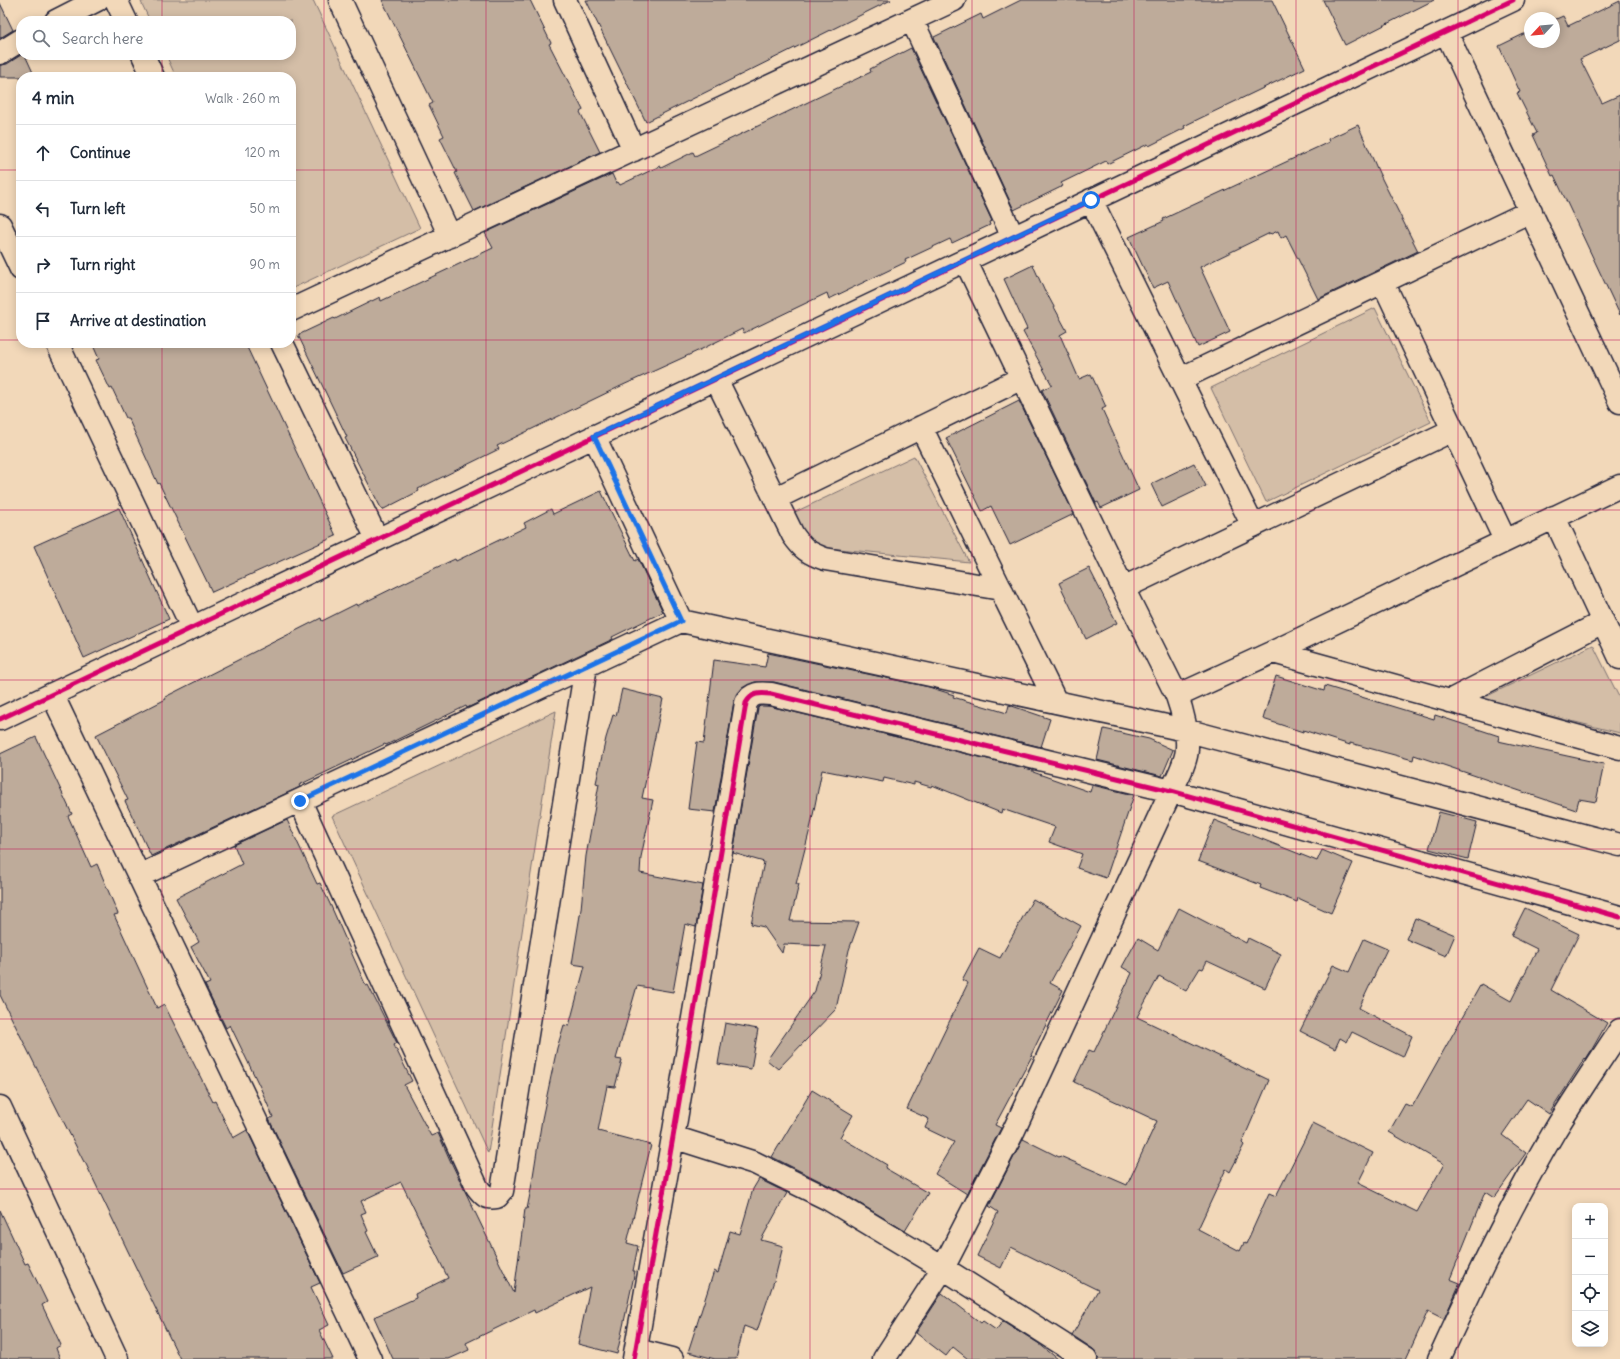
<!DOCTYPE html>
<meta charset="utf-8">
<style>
body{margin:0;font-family:Delius,sans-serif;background:#f6f6f7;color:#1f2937}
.controls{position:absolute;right:12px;bottom:12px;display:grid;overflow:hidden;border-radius:8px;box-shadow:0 2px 10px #0003}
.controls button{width:36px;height:36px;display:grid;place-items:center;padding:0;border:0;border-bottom:1px solid #e0e1e3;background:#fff;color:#1f2937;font:20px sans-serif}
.compass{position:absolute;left:1524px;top:12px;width:36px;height:36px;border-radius:50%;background:#fff;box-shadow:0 2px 10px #0003;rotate:244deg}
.stop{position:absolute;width:12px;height:12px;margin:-9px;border:3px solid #1a73e8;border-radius:50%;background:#fff}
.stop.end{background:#1a73e8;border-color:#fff;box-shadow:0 1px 4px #0008}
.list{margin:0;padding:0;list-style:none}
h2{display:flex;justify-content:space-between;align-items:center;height:52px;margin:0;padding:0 16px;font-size:17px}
h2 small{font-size:13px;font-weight:400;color:#747a83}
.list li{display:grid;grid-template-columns:26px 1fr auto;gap:12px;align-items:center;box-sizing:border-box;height:56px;padding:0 16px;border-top:1px solid #e0e1e3}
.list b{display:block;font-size:15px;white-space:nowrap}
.list em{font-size:13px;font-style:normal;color:#747a83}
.icon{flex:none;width:22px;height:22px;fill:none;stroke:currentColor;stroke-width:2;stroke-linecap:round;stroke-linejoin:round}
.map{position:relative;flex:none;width:1620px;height:1359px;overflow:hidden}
.search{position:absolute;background:#fff;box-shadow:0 2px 10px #0003;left:16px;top:16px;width:280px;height:44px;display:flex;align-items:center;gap:10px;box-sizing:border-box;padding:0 14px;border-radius:16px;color:#747a83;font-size:15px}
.panel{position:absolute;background:#fff;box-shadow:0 2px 10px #0003;left:16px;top:72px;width:280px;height:276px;border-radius:16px}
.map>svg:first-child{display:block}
.green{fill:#d4bea7;stroke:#7b7071}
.building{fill:#beab9a;stroke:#22223b}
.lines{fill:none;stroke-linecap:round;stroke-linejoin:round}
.minor-casing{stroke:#22223b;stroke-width:25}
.minor{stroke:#f2d8b9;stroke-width:22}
.cycleway-casing{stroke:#f2d8b9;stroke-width:8}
.cycleway{stroke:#d6006c;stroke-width:5}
.route{stroke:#1a73e8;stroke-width:5}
.grid{fill:none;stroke:#c2185b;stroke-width:1;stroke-opacity:0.55}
</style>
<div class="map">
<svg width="1620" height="1359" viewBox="0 0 1620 1359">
<rect width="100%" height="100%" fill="#f2d8b9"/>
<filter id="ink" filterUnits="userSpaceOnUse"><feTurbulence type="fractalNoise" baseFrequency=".025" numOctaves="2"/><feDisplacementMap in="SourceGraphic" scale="8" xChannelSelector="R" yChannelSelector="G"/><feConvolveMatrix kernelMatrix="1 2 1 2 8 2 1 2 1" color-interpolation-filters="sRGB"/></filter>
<g filter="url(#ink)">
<path class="green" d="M146,0H313L420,228L291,289V77H176L166,55H291V21H150L141,2Z
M1375,308L1431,422L1266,502L1211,388Z
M914,456L969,562L809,546L793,513Z
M1593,645L1620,699V733L1481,699Z
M556,711L488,1153L332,816Z"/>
<path class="building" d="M382,0H530L551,43L549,44L583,110L580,112L600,152L474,211L455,173L457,172L440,138L444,136L429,105L433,103Z
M586,0H891L646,122Z
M1021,0H1272L1305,68L1184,126L1185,128L1149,146L1148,144L1107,164L1106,161L1061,183L1063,186L1014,210L934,37L981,14L983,19Z
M1323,0H1434L1345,45Z
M1620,1V40L1580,59L1602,103L1620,95V315L1554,175L1552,176L1533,135L1537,133L1517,93L1520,92L1499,46L1530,31V42H1554V20L1563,16L1568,26Z
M0,3L13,30L0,38Z
M911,48L992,221L989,222L990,225L952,243L950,239L905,260L906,262L829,299L827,293L744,333L742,329L702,349L621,386L497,446L499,449L418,489L419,491L382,510L345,438L347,437L298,335L334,318L335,319L380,297L381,301L493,248L485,233L612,174L616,183L618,182L620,185L660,166L661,168L693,152L695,156L871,72L870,69Z
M21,55H25L35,77H0V65L7,64Z
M1358,125L1379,173L1418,251L1318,299L1286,235L1281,238L1278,231L1271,234L1270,233L1200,267L1230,332L1198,347L1168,281L1153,288L1129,237L1164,221L1163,219L1329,142L1328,139Z
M1033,265L1045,292H1046L1067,331L1060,335L1079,379L1091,374L1106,407L1102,409L1139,490L1101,508L1098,502L1096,503L1042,390L1052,385L1023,332L1027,329L1004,279Z
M92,343H245L336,536L212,592L159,483L158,484L128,418H126L112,388L110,389L96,360L99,359Z
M1019,401L1074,514L1010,545L991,506L982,511L946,438Z
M1194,463L1206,486L1162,507L1151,484Z
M601,491L635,561L638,559L663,612L612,637L613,639L467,708L466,706L386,745L385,744L299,785L300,787L151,856L125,801L128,800L96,735L166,699L165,697L321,618L322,621L356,604L357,606L420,575L455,559L456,561L526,527L524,523L551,509L553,514Z
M119,508L169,619L84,658L34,546Z
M1089,568L1117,623L1086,639L1059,583Z
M768,653L929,687L954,695L953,697L1007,713L1009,705L1050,719L1041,747L774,682H755L742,688L734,701L715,812L688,809L697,742L704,743L714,660L765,667Z
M1276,676L1324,691L1325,686L1434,719L1435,715L1499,736L1498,741L1604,764L1596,802L1579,799L1576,810L1414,755L1413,760L1350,743V745L1303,730V732L1263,719Z
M622,689L663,699L642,798L653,800L641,857L640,873L703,885L696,927L685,924L673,992L637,986L616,1059L622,1060L615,1087L607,1086L598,1131L651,1145L627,1243L638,1246L633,1271H635L617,1354L578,1344L590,1287L535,1313L534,1310L466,1343L469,1350L449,1359H393L374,1317L416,1298L415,1294L448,1278L401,1182L361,1201L366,1212L361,1214L368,1231L366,1232L378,1257L343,1273L269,1119L273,1117L260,1087L230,1025L226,1028L205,985L210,983L191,947L199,942L176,898L242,864L234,845L287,820L317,884L320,883L331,906L366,986L368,985L397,1043L394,1045L412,1081L404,1085L431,1136L438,1133L450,1160L514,1293L525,1209H527L531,1189L542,1119L557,1048L564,1025L569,1026L585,966L572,964L581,909L586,856L599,784L596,783L606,738L613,715L616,716Z
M760,706H769L1033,770V772L1090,792L1092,785L1134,795L1106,878L1077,868L1082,854L1049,842L1055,827L1002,809L1001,813L932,785L931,787L914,782V785L884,778L883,782L822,770L811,825L796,884H799L790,921L859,922L849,950L836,1009L778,1069L767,1060L815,991L826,946L784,944L782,953L764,927L751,924L764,862L733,853L758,708Z
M1104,729L1149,739L1173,750L1162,776L1097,760Z
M36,737L72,814L68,816L91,867L97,864L118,914L114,915L157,1008L164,1004L213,1102L215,1101L233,1138L247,1130L320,1283L311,1287L329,1325L319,1330L333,1359H180L85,1162H84L51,1097L0,995V754Z
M1439,812L1477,822L1468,859L1429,849Z
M1214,820L1317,861L1322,850L1353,863L1331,913L1298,898L1297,902L1260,888L1261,885L1198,861Z
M1033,899L1081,926L1050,983L1063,990L1031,1055L1032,1056L995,1125L1001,1128L967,1194L935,1174L954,1142L925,1128L929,1119L907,1109L968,983L962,980L979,948L1000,958Z
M1179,908L1246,943L1248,938L1281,954L1265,988L1207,961L1203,969L1200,968L1186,991L1159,976L1137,1017L1269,1080L1242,1143L1244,1145L1230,1172L1226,1169L1198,1229L1240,1251L1244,1243L1246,1244L1269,1193L1276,1196L1313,1123L1373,1153L1358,1183L1417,1212L1444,1164L1389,1132L1405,1104L1412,1107L1481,984L1511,1001L1537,949L1511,936L1525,908L1579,934L1551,990L1607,1023L1591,1051L1586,1059L1585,1058L1549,1114L1527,1099L1502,1135L1526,1153L1494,1198L1485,1192L1450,1279L1460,1283L1444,1319L1428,1311L1406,1359H1098L1097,1353L1093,1349L1072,1335L1098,1290L1011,1247L1001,1268L977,1256L998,1212L989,1206L1023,1139L1059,1157L1060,1156L1127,1185L1157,1121L1074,1082L1089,1050L1094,1052L1132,973L1122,967L1138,938L1158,950Z
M1415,918L1455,935L1446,956L1406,939Z
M1364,939L1387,949L1359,1008L1412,1036L1403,1057L1352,1032L1347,1042L1340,1038L1335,1049L1300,1031L1333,965L1349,972Z
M725,1023L758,1029L751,1069L718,1064Z
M812,1090L853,1115L840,1137L887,1165L885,1168L928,1193L905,1231L836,1189L772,1157Z
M759,1179L787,1193L761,1240L783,1246L775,1278L757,1331L744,1326L736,1359H715L688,1352L714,1271L718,1273L730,1231L740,1234L753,1189Z
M0,1210L25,1264L28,1263L47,1302L42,1305L61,1345L56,1348L60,1359H0Z
M942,1293L981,1323L983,1321L996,1330L1003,1321L1038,1343L1058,1359H968L953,1347L946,1356L916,1333Z"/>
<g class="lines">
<defs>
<path id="minor" d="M116,0L126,21
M340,0L450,236
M565,0L634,150
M912,20L1013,237
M56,21L97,0
M1446,32L1620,402
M0,53L21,40
M143,55L153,77
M1091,200L1253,526
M0,225L21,269
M1383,282L1505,540
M291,310L954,0
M57,343L192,627
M282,343L377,539
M716,379L793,535C803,549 808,553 825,559L1001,589
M1180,379L1531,211
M921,427L1056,702
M776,498L1022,378
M1554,517L1620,658
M1123,588L1453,430
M681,621L1185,730L1620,845
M1273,652L1620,748
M52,694L370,1359
M1177,696L1273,652L1620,486
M1449,701L1603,622
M0,719L1513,0
M300,801L477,1187C483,1195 486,1199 497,1197L502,1191L586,666
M139,876L681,621L594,436
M0,1107L117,1359
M673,1137L755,1163L830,1200L943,1268L1086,1359
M636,1350L672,1359
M634,1359L673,1137L746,703C752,692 760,693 771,694L1171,791L1620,917
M884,1359L943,1268L1014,1130L1171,791C1177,779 1187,761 1187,748C1188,733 1182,710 1177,696L1123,588L965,260
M1439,1359C1474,1282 1511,1205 1554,1132C1575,1097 1598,1064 1620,1030"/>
</defs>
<use href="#minor" class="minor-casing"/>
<use href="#minor" class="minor"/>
<defs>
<path id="cycleway" d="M0,719L1513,0
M634,1359L673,1137L746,703C752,692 760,693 771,694L1171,791L1620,917"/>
</defs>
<use href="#cycleway" class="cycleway-casing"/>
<use href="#cycleway" class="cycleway"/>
</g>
</g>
<g class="lines" filter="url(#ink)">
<path class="route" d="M300,801L681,621L594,436L1091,200"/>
</g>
<path class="grid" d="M162,0V21M324,0V1359M486,0V1359M648,0V1359M810,0V1359M972,0V1359M1134,0V1359M1296,0V1359M1458,0V1359M162,55V77M0,170H21M291,170H1620M0,340H21M291,340H1620M162,343V1359M0,510H1620M0,680H1620M0,849H1620M0,1019H1620M0,1189H1620"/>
</svg>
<div class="controls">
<button>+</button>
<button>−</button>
<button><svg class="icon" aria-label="locate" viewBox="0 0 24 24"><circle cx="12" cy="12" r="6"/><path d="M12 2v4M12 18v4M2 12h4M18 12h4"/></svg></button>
<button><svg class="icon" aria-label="layers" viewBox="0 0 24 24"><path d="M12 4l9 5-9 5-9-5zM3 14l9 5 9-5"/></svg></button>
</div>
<svg class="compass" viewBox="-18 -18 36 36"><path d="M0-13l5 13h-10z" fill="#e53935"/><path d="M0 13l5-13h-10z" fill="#747a83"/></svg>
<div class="stop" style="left:1091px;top:200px"></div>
<div class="stop end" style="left:300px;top:801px"></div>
<div class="search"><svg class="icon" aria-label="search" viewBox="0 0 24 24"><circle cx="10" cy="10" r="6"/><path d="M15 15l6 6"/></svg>Search here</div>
<section class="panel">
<h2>4 min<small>Walk · 260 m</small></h2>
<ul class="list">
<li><svg class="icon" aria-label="ahead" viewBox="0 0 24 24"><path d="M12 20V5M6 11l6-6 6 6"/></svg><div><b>Continue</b></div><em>120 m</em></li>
<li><svg class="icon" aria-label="left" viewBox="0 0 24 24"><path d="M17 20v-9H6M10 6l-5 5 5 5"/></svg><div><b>Turn left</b></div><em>50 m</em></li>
<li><svg class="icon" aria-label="right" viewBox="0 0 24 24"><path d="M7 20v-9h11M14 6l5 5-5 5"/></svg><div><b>Turn right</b></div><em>90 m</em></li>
<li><svg class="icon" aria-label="arrive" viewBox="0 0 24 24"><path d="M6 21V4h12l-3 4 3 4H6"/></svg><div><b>Arrive at destination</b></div></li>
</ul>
</section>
</div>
